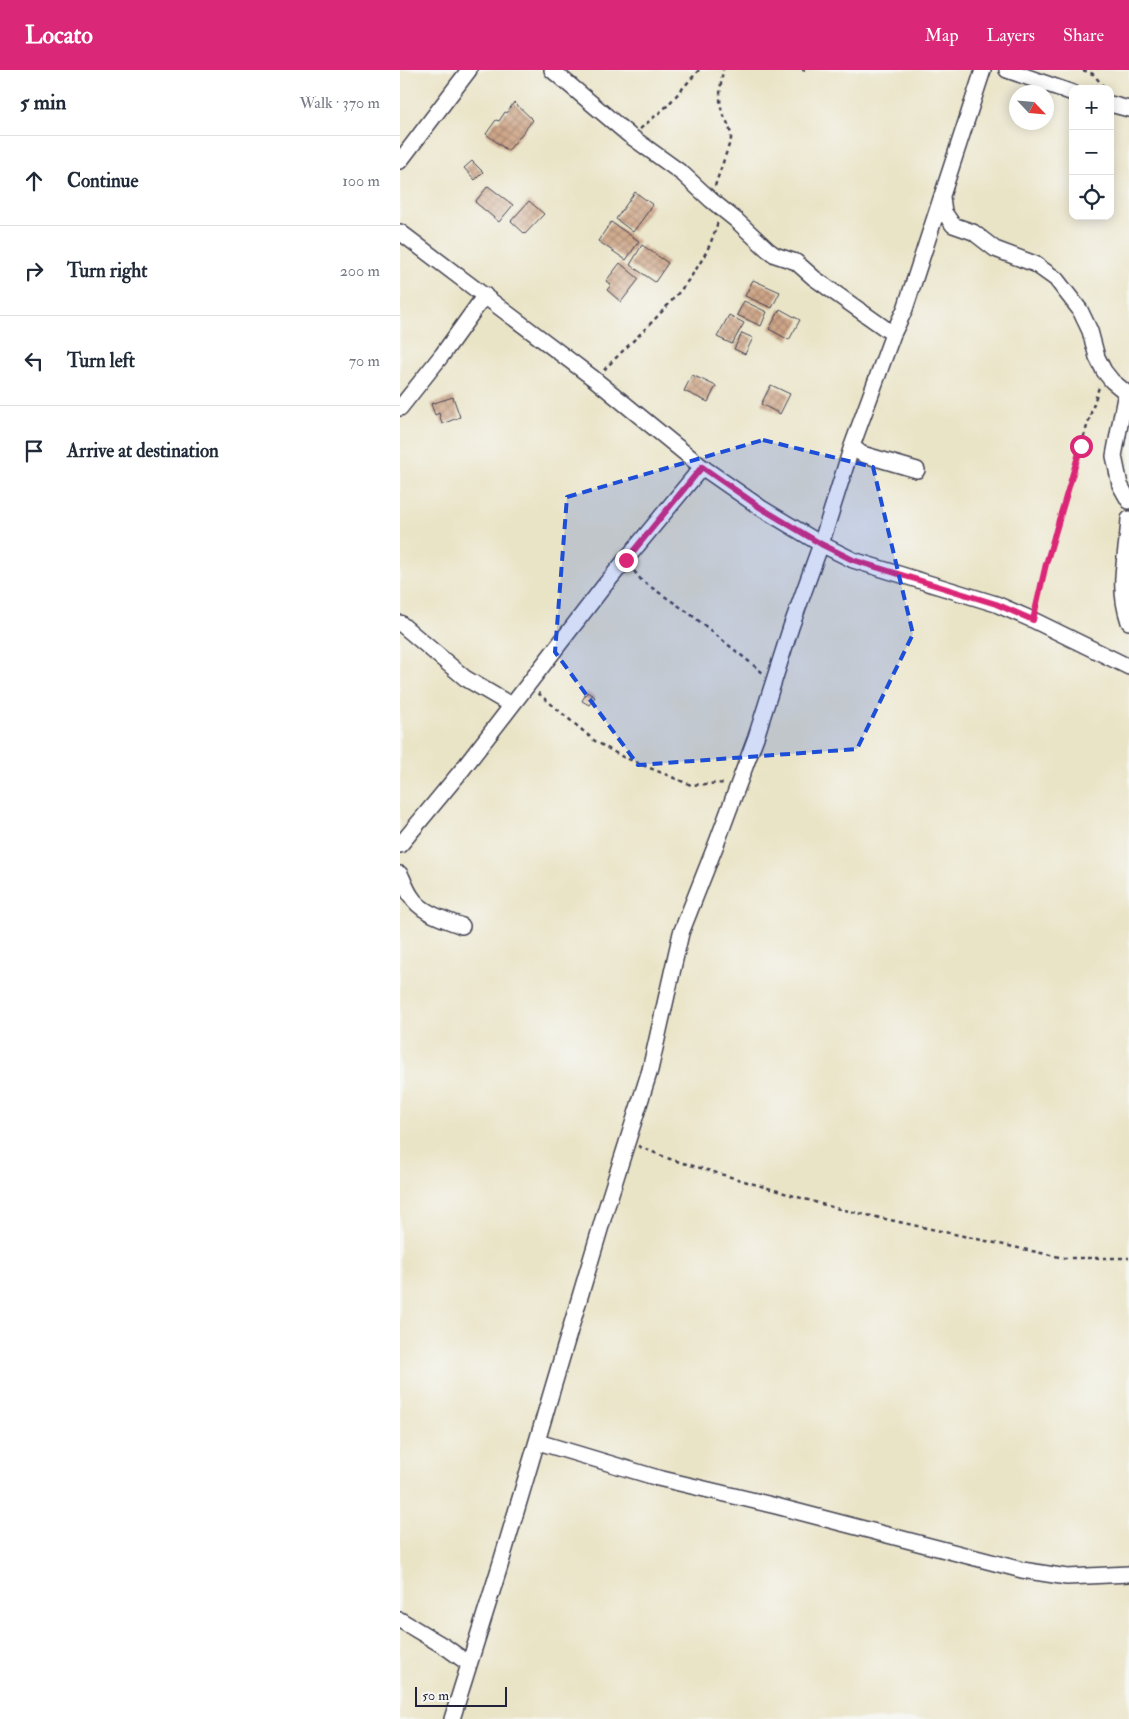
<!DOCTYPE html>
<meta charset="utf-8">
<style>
body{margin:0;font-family:"IM FELL Double Pica",serif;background:#f2f2f3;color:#1f2937}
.controls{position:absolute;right:15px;top:15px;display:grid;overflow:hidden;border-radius:10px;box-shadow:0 2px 12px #0003}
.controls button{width:45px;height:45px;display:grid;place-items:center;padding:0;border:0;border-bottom:1px solid #e0e1e3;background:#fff;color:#1f2937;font:25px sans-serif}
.compass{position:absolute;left:609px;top:15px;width:45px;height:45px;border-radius:50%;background:#fff;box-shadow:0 2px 12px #0003;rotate:116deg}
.scale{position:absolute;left:15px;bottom:12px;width:92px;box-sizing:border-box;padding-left:5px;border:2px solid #22223b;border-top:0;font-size:14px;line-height:18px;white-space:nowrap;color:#22223b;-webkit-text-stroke:4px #f6f6f2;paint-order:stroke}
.stop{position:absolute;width:15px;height:15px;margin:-11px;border:4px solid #db2777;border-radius:50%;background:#fff}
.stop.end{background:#db2777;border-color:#fff;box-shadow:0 1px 5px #0008}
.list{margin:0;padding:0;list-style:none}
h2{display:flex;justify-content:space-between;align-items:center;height:65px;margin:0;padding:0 20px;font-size:21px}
h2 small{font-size:16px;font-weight:400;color:#747a83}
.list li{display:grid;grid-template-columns:32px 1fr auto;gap:15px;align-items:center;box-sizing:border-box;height:90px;padding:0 20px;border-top:1px solid #e0e1e3}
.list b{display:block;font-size:19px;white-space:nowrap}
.list em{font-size:16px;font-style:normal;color:#747a83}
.icon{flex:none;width:28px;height:28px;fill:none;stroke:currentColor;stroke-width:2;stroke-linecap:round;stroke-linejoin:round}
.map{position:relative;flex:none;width:729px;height:1649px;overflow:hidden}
header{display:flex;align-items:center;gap:30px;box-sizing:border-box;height:70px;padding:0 25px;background:#db2777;color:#fff}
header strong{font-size:24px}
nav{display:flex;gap:28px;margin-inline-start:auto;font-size:18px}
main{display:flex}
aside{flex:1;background:#fff}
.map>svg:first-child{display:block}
.building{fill:url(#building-cross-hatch)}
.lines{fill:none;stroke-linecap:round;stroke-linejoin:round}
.minor-casing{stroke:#403f50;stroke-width:18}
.path{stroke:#403f50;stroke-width:2.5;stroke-dasharray:4 4;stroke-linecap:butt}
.minor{stroke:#fff;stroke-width:15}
.route{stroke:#db2777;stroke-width:6}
.marked{fill:#1d4ed8;fill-opacity:0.2;stroke:#1d4ed8;stroke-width:4;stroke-dasharray:10 6;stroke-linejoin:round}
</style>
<header>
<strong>Locato</strong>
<nav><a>Map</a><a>Layers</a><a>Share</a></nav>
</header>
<main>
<aside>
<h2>5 min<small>Walk · 370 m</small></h2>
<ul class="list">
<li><svg class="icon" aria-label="ahead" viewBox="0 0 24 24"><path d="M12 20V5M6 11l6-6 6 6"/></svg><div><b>Continue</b></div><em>100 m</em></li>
<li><svg class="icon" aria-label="right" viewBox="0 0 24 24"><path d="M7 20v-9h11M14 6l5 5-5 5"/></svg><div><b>Turn right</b></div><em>200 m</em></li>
<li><svg class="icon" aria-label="left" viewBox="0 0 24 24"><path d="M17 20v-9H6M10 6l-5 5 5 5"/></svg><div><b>Turn left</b></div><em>70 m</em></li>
<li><svg class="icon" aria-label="arrive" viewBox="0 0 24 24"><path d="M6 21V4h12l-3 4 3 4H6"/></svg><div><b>Arrive at destination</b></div></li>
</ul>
</aside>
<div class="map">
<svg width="729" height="1649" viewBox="0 0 729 1649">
<defs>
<pattern id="building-cross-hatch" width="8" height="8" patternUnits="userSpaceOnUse" patternTransform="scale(1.25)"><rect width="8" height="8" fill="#cea587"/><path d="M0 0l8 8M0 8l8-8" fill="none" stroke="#a78670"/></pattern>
</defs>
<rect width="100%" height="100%" fill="#f6f6f2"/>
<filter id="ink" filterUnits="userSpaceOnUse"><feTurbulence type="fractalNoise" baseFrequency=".02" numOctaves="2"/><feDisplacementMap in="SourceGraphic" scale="10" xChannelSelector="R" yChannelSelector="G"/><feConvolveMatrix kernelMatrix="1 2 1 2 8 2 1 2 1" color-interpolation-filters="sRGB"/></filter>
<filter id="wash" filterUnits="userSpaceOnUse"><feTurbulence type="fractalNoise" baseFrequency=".0096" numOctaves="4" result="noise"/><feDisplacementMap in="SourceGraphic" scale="20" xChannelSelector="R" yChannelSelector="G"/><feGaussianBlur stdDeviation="1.12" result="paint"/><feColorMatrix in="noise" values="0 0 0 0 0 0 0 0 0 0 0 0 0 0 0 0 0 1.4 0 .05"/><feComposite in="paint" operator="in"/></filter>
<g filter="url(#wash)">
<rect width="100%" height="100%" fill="#eae4c7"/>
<g id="blocks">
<path class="building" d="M114,32L133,50L108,81L86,64L96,50L99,51L105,42L107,43Z
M72,91L83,102L75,110L64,98Z
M88,116L113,135L99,152L75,132Z
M235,122L253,135L233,162L216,149Z
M129,131L144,144L125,164L111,151Z
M211,152L239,171L226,190L198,171Z
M242,175L268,193L255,212L230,195Z
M220,193L239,209L221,232L207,220L211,215L206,211Z
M353,210L380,222L372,238L345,226Z
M344,231L367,242L361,256L337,245Z
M380,239L400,250L389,270L369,259Z
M329,245L344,253L332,274L317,267Z
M342,263L353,268L345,284L334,279Z
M292,305L316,316L308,332L284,321Z
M371,315L390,324L380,344L361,334Z
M53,327L60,347L42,354L39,343L35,345L31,334Z
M187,622L195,627L189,635L182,631Z"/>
</g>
</g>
<g filter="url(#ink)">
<use href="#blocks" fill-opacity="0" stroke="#403f50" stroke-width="1"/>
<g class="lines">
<defs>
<path id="minor" d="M152,0L229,65L283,104L311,130L336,150L368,180L375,185L396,192L414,208L493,264
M607,0L673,23
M710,34L729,39
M0,91L69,0
M542,127L544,142L553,155L573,162L595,179L635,194L656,209L680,240L690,261L697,287L704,301L712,311L729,325
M0,162L193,308L302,397L361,438L421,474L453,490L596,534L633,550L729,597
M726,322L714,386L720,415L729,431
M0,338L42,285L85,225
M452,376L462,384L517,400
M729,449C727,488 716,513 729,552
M0,553L65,608L111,635
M0,775L62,700L204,516L302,397
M0,804C4,811 6,819 11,826C21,843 44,849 62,856
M138,1372L258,1408L376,1436L622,1500L667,1507L729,1504
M0,1550L47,1578L69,1594
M52,1649L99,1499L206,1139L250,1000L281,863L317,772L356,667L391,557L421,474L452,376L493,264L505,239L583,0"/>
</defs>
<use href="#minor" class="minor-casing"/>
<path class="path" d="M402,0H405
M683,0L693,4L706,19
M240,59L267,36L299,0
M315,116L331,69C331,57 326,51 322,41C318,29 321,13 323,0
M204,300C245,257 303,211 318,151
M234,501L242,511L289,543L363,603
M636,537L653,467L699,317
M138,623L195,671L221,686L291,715L325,713
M238,1076L270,1089L435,1138L664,1188H729"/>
<use href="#minor" class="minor"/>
</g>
</g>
<g class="lines" filter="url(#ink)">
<path class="route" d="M226,490L302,397L361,438L421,474L453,490L596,534L633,550L646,494L681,376"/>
</g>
<path class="marked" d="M363,370L473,397L513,564L457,679L238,695L155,582L167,427Z"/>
</svg>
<div class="controls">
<button>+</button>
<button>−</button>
<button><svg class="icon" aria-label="locate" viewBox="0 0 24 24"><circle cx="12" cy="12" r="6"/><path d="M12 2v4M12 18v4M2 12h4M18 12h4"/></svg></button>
</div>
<svg class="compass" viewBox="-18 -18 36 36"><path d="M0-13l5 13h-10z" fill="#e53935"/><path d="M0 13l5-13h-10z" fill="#747a83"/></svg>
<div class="scale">50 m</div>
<div class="stop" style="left:681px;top:376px"></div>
<div class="stop end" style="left:226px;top:490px"></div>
</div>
</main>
